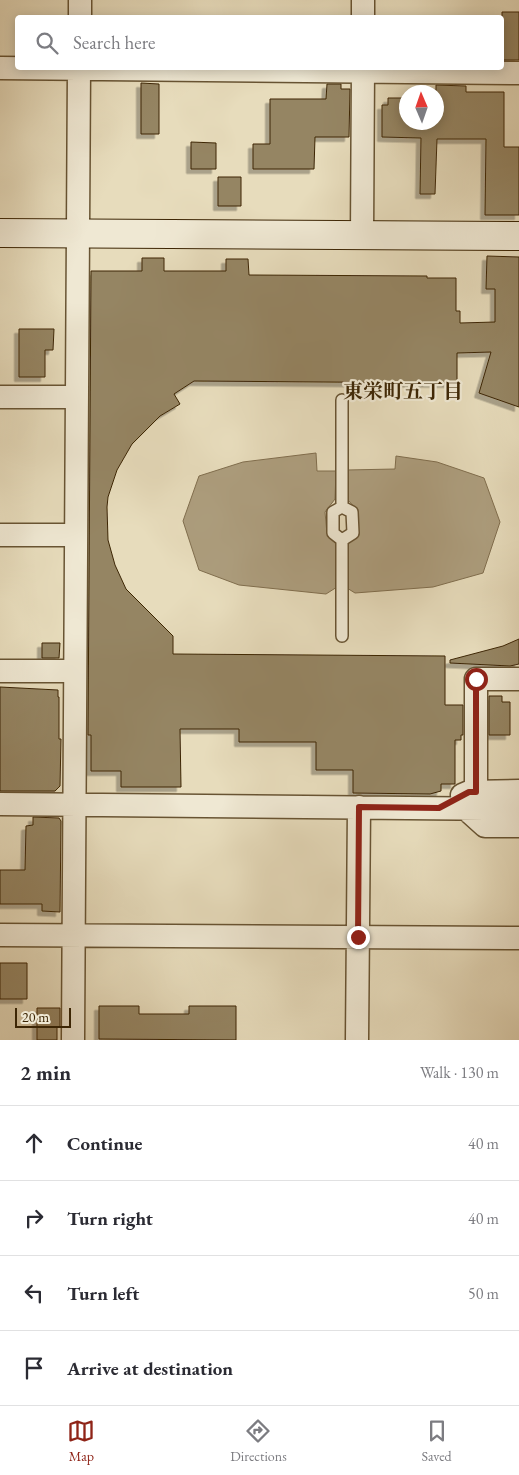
<!DOCTYPE html>
<meta charset="utf-8">
<style>
body{margin:0;font-family:"EB Garamond","Noto Serif JP",serif;background:#f2f2f3;color:#2b2b33}
.compass{position:absolute;left:399px;top:85px;width:45px;height:45px;border-radius:50%;background:#fff;box-shadow:0 2px 12px #0003;rotate:358deg}
.scale{position:absolute;left:15px;bottom:12px;width:56px;box-sizing:border-box;padding-left:5px;border:2px solid #3d2605;border-top:0;font-size:14px;line-height:18px;white-space:nowrap;color:#3d2605;-webkit-text-stroke:4px #efe8d3;paint-order:stroke}
.stop{position:absolute;width:15px;height:15px;margin:-11px;border:4px solid #8f2418;border-radius:50%;background:#fff}
.stop.end{background:#8f2418;border-color:#fff;box-shadow:0 1px 5px #0008}
.list{margin:0;padding:0;list-style:none}
h2{display:flex;justify-content:space-between;align-items:center;height:65px;margin:0;padding:0 20px;font-size:21px}
h2 small{font-size:16px;font-weight:400;color:#7c7c81}
.list li{display:grid;grid-template-columns:32px 1fr auto;gap:15px;align-items:center;box-sizing:border-box;height:75px;padding:0 20px;border-top:1px solid #e1e1e2}
.list b{display:block;font-size:19px;white-space:nowrap}
.list em{font-size:16px;font-style:normal;color:#7c7c81}
.icon{flex:none;width:28px;height:28px;fill:none;stroke:currentColor;stroke-width:2;stroke-linecap:round;stroke-linejoin:round}
.map{position:relative;flex:none;width:519px;height:1040px;overflow:hidden}
.search{position:absolute;background:#fff;box-shadow:0 2px 12px #0003;left:15px;right:15px;top:15px;height:55px;display:flex;align-items:center;gap:12px;box-sizing:border-box;padding:0 18px;border-radius:5px;color:#7c7c81;font-size:19px}
.sheet{height:365px;background:#fff}
nav{display:flex;justify-content:space-around;align-items:center;box-sizing:border-box;height:70px;border-top:1px solid #e1e1e2;background:#fff;font-size:14px;color:#7c7c81}
nav a{display:grid;justify-items:center;gap:2px}
nav .on{color:#8f2418}
.map>svg:first-child{display:block}
.water{fill:#ad9e7e;stroke:#806e4e}
.building{fill:#958564;stroke:#3d2605;filter:url(#shadow)}
.lines{fill:none;stroke-linecap:round;stroke-linejoin:round}
.lane-casing{stroke:#685433;stroke-width:14}
.street-casing{stroke:#685433;stroke-width:25}
.secondary-casing{stroke:#3d2605;stroke-width:30}
.lane{stroke:#efe8d3;stroke-width:11}
.street{stroke:#efe8d3;stroke-width:22}
.secondary{stroke:#efe8d3;stroke-width:28}
.route{stroke:#8f2418;stroke-width:6}
.labels{text-anchor:middle;stroke-width:4.5;stroke-linejoin:round;paint-order:stroke}
.neighbourhood-label{font-size:20px;font-weight:bold;fill:#3d2605;stroke:#efe8d3}
</style>
<div class="map">
<svg width="519" height="1040" viewBox="0 0 519 1040">
<defs>
<filter id="shadow"><feDropShadow dx="-4.5" dy="4.5" stdDeviation="0" flood-color="#0004"/></filter>
</defs>
<rect width="100%" height="100%" fill="#e7dcbc"/>
<filter id="stains"><feTurbulence type="fractalNoise" baseFrequency=".004" numOctaves="4"/><feColorMatrix values="0 0 0 0 .2 0 0 0 0 .09 0 0 0 0 .02 0 0 0 .5 -.17"/></filter>
<radialGradient id="worn" r=".72"><stop offset=".6" stop-color="#630" stop-opacity="0"/><stop offset="1" stop-color="#630" stop-opacity=".3"/></radialGradient>
<path class="water" d="M316,453L317,471H336L335,499L325,512L327,534L336,544L337,587L326,594L239,585L199,570L183,521L199,476L243,462Z
M396,456L437,462L484,478L500,522L483,573L433,587L355,593L347,588L346,544L357,510L348,500L347,470L395,469Z"/>
<path class="building" d="M502,12H519V60H502Z
M141,83L159,84V134H141Z
M327,84H341V89H350L349,137H315L314,169H253V144H270V99H326Z
M436,85L466,86V92H504V147H519V215H485L486,139H437L435,194H420L421,138L382,137V105H388V98H406V122H436Z
M191,142L216,143V169H191Z
M218,177H241V206H218Z
M487,256L519,257V407L479,393L491,352L457,353V383L194,381L174,394L180,404L160,416L132,444L117,470L108,497L107,507L108,540L115,565L126,589L173,636V654L445,656V705H463V735H461V740H455V784H441V791L430,794L353,793V770H316V742H239V729H180L181,787H121V771H91V735H88L91,271H142V258H164V271H226V259H248L249,275L427,276V278H456V311H460V323L495,322V289H486Z
M19,329H54L53,350H45V377H19Z
M519,639V664L510,666L450,663V660L503,646Z
M42,643H60L59,658H42Z
M0,687L58,690V697H59V739H61L60,786L55,791H0Z
M489,696H502V702H510V735H489Z
M33,817L59,818L61,821L60,912L42,911V904H0V870H25L26,826L33,825Z
M0,963H27V999H0Z
M99,1006H139V1014H189V1006H236V1040L99,1039Z
M37,1008H60V1027H57V1040H37Z"/>
<g class="lines">
<defs>
<path id="lane" d="M342,507L352,512L353,533L342,540
M342,636V540L333,533V512L342,507V400"/>
<path id="street" d="M80,18V0
M363,18V0
M0,68L519,73
M362,235L363,68
M0,397H76
M0,535H75
M0,671H75
M476,792V679H519
M462,795L469,792L519,791
M0,804L519,809
M465,808L485,826H519
M0,935L519,938
M73,1040L79,68
M357,1040L359,807"/>
<path id="secondary" d="M0,233L519,236"/>
</defs>
<use href="#lane" class="lane-casing"/>
<use href="#street" class="street-casing"/>
<use href="#secondary" class="secondary-casing"/>
<use href="#lane" class="lane"/>
<use href="#street" class="street"/>
<use href="#secondary" class="secondary"/>
</g>
<g class="lines">
<path class="route" d="M358,937L359,807L439,808L469,792H476V679"/>
</g>
<g class="labels">
<g class="neighbourhood-label">
<text x="403" y="398">東栄町五丁目</text>
</g>
</g>
<rect width="100%" height="100%" filter="url(#stains)"/>
<rect width="100%" height="100%" fill="url(#worn)"/>
</svg>
<svg class="compass" viewBox="-18 -18 36 36"><path d="M0-13l5 13h-10z" fill="#e53935"/><path d="M0 13l5-13h-10z" fill="#7c7c81"/></svg>
<div class="scale">20 m</div>
<div class="stop" style="left:476px;top:679px"></div>
<div class="stop end" style="left:358px;top:937px"></div>
<div class="search"><svg class="icon" aria-label="search" viewBox="0 0 24 24"><circle cx="10" cy="10" r="6"/><path d="M15 15l6 6"/></svg>Search here</div>
</div>
<section class="sheet">
<h2>2 min<small>Walk · 130 m</small></h2>
<ul class="list">
<li><svg class="icon" aria-label="ahead" viewBox="0 0 24 24"><path d="M12 20V5M6 11l6-6 6 6"/></svg><div><b>Continue</b></div><em>40 m</em></li>
<li><svg class="icon" aria-label="right" viewBox="0 0 24 24"><path d="M7 20v-9h11M14 6l5 5-5 5"/></svg><div><b>Turn right</b></div><em>40 m</em></li>
<li><svg class="icon" aria-label="left" viewBox="0 0 24 24"><path d="M17 20v-9H6M10 6l-5 5 5 5"/></svg><div><b>Turn left</b></div><em>50 m</em></li>
<li><svg class="icon" aria-label="arrive" viewBox="0 0 24 24"><path d="M6 21V4h12l-3 4 3 4H6"/></svg><div><b>Arrive at destination</b></div></li>
</ul>
</section>
<nav>
<a class="on"><svg class="icon" aria-label="map" viewBox="0 0 24 24"><path d="M3 6l6-2 6 2 6-2v14l-6 2-6-2-6 2zM9 4v14M15 6v14"/></svg>Map</a>
<a><svg class="icon" aria-label="directions" viewBox="0 0 24 24"><path d="M12 3l9 9-9 9-9-9zM9 14v-3h6M13 9l2 2-2 2"/></svg>Directions</a>
<a><svg class="icon" aria-label="saved" viewBox="0 0 24 24"><path d="M7 4h10v16l-5-4-5 4z"/></svg>Saved</a>
</nav>
